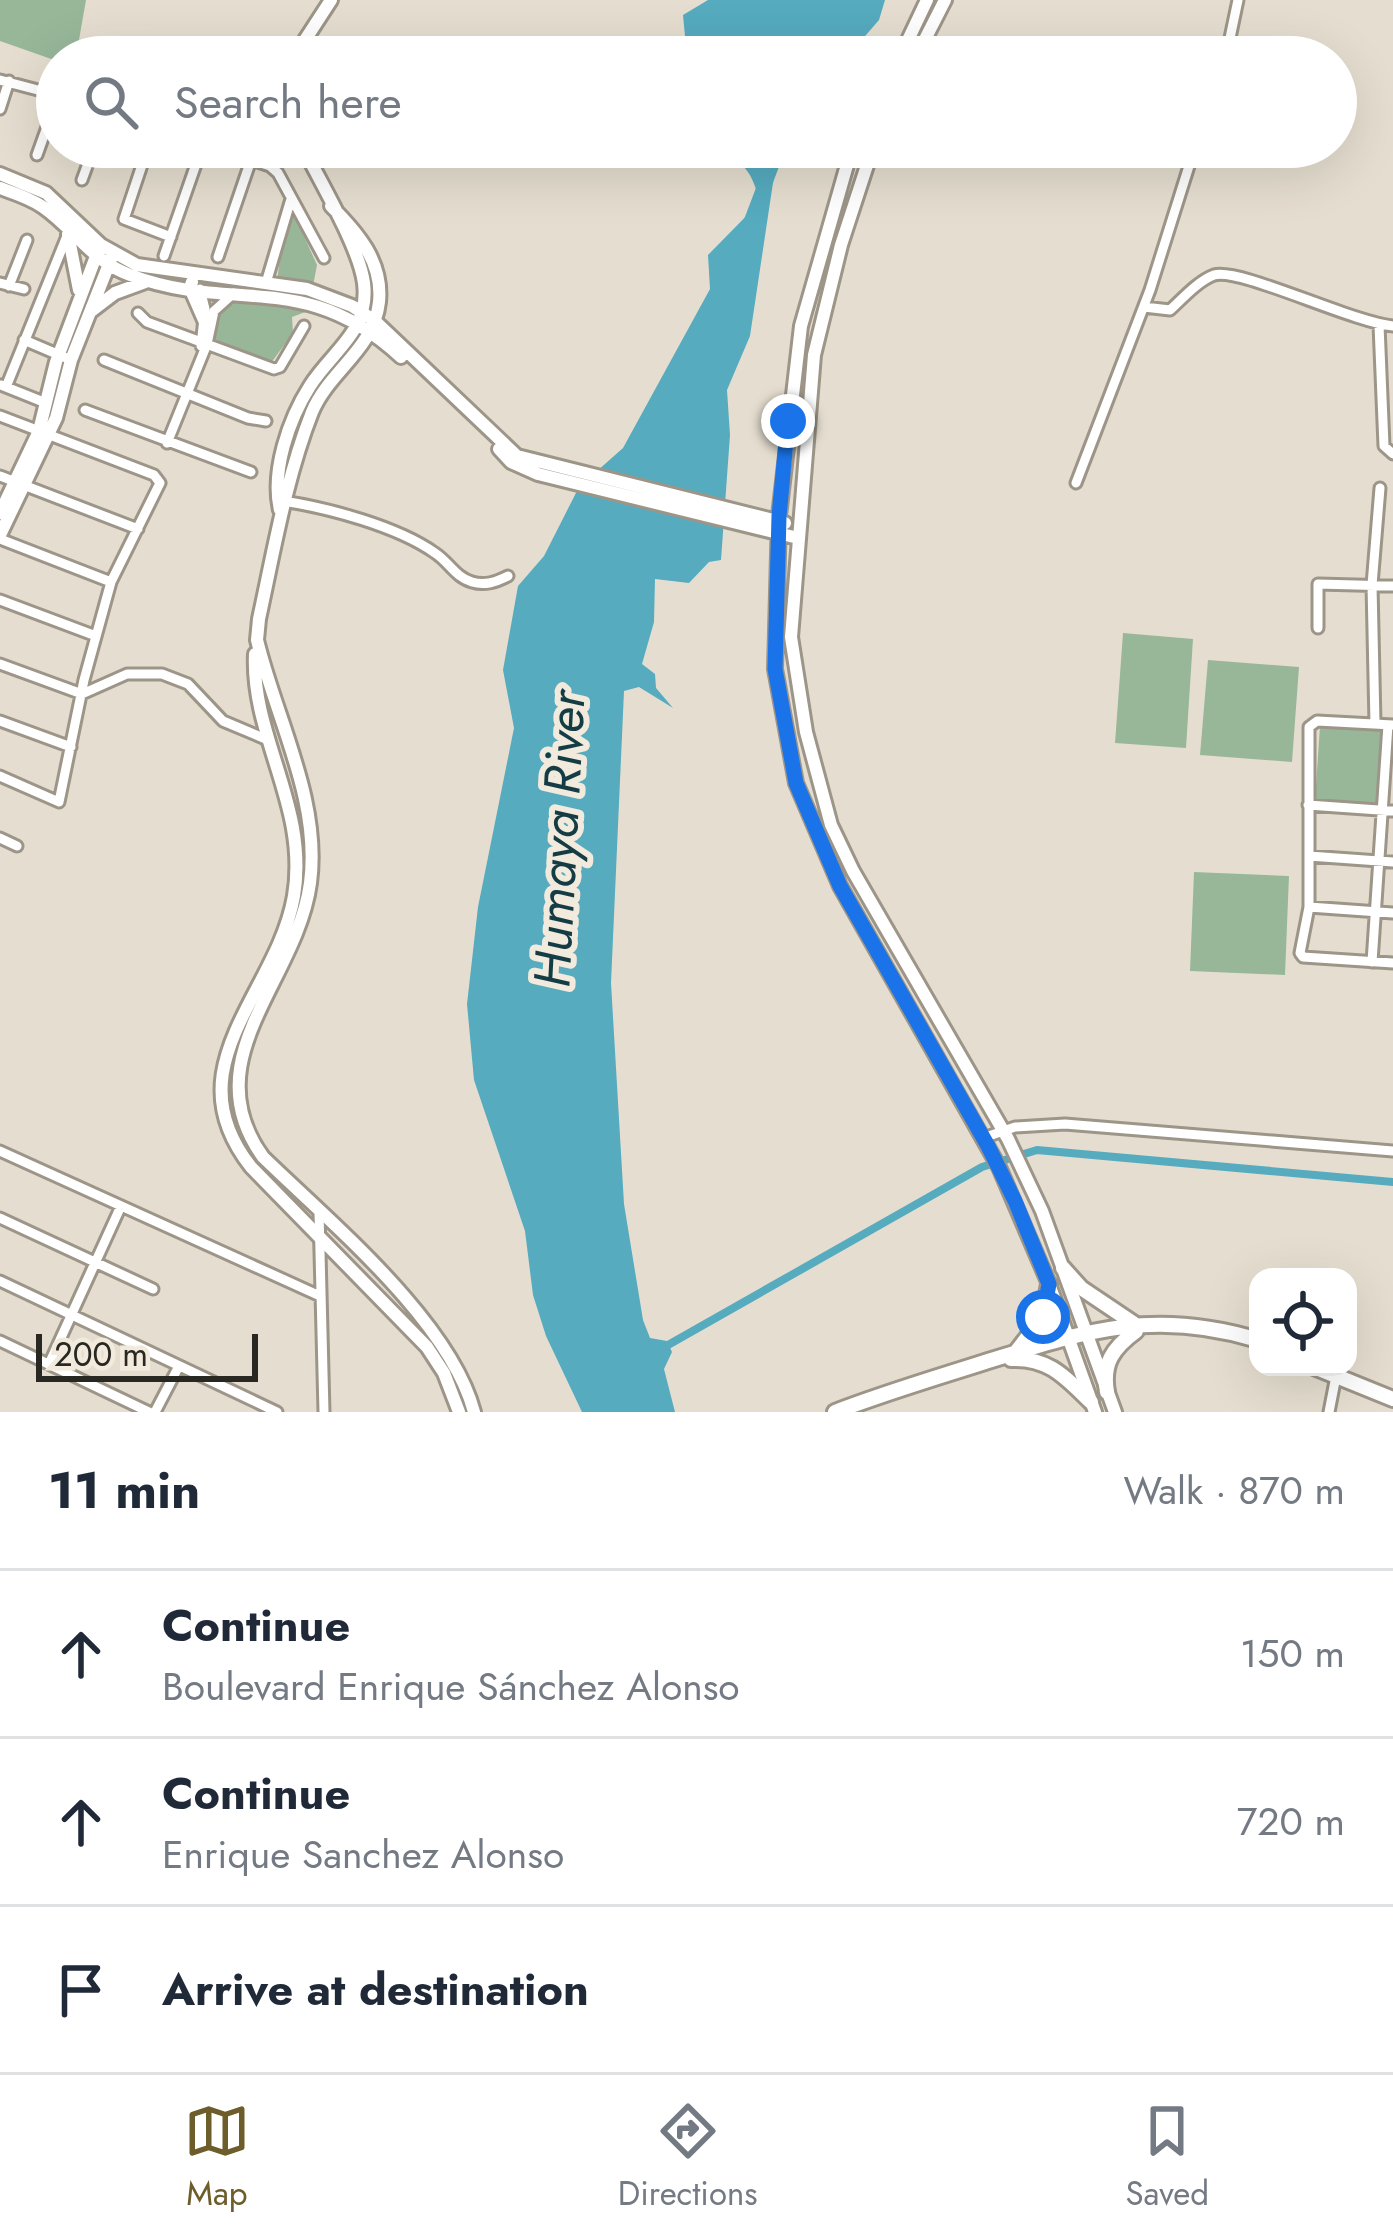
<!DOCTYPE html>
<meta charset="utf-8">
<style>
body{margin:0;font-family:Jost,sans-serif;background:#f6f6f7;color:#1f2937}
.controls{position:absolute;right:36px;bottom:36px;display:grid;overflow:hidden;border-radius:24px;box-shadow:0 12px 48px #0002}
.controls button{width:108px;height:108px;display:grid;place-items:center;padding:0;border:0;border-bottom:3px solid #e0e1e3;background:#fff;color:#1f2937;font:60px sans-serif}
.scale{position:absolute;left:36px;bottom:30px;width:222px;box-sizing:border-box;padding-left:12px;border:6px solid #292722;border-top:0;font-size:33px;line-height:42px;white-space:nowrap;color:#292722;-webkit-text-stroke:9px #f2ebdd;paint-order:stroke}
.stop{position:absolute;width:36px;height:36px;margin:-27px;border:9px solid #1a73e8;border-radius:50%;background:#fff}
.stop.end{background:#1a73e8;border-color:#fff;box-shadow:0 3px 12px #0008}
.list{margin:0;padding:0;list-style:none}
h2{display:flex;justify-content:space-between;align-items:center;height:156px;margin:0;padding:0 48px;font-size:51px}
h2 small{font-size:39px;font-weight:400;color:#747a83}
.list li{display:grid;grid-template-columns:78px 1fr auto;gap:36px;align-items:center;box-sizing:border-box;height:168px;padding:0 48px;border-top:3px solid #e0e1e3}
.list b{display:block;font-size:45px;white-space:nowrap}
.list p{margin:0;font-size:39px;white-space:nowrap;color:#747a83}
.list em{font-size:39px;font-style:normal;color:#747a83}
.icon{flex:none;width:66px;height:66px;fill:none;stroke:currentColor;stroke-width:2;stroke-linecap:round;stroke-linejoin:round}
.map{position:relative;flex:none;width:1393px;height:1412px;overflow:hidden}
.search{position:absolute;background:#fff;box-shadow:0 12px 48px #0002;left:36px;right:36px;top:36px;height:132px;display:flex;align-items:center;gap:30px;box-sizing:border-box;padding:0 42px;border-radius:66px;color:#747a83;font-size:45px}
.sheet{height:660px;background:#fff}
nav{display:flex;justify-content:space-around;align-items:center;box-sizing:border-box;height:168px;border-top:3px solid #e0e1e3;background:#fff;font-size:33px;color:#747a83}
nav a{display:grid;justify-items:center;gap:6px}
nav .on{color:#6d5d2b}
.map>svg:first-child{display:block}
.green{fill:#98b799}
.water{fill:#56abbf}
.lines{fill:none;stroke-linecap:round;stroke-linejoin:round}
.canal{stroke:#56abbf;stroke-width:8}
.river{stroke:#56abbf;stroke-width:14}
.street-casing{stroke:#9c9588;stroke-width:15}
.secondary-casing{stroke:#9c9588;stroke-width:18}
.primary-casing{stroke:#9c9588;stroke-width:20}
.street{stroke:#fff;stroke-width:9}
.secondary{stroke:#fff;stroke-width:12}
.primary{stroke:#fff;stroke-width:14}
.route{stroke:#1a73e8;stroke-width:15}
.labels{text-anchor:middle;stroke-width:12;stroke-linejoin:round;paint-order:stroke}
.water-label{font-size:51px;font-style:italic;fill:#143c45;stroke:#f2ebdd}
</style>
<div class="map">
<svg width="1393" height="1412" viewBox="0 0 1393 1412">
<rect width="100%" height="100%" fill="#e5ded0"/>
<path class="green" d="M0,0H86L76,57H57V61L0,41Z
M294,214L317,265L313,286L277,281L282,243Z
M230,301L300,308L308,311L292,317L293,333L271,363L210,340L213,318Z
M1123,633L1193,639L1186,748L1115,743Z
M1208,660L1299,667L1292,762L1200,755Z
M1320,726L1386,730L1381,805L1315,801Z
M1194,872L1289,876L1285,975L1190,971Z"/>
<path class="water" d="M708,0H885L879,20L847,57H687L683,15Z
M702,147H762L774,176L750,336L727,390L730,435L721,560L709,562L689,583L655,579L654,622L642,664L655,674L656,688L673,708L639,687L624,691L611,983L624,1204L643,1320L650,1338L667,1341L672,1352L664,1369L675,1412H582L546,1336L533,1295L525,1231L474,1080L467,1004L478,907L514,728L503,670L518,586L544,556L579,487L623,448L710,289L708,255L760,202C749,163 743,162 705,151Z"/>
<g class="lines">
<path class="canal" d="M668,1345L982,1167L1037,1150L1393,1182"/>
<path class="river" d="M749,226L779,147"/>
<defs>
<path id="street" d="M1226,57L1238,0
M0,80L57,95
M0,109L9,81
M148,147L124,219L171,237
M212,147L270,166L278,173L324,258
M37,155L57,99
M82,180L94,147
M164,256L202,147
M218,257L251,160
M0,283L24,289
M266,283L291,199
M9,286L27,240
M200,289L205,309L201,346
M1144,307L1170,310C1183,298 1198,281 1214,275C1239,267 1351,322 1393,326
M138,313L147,322L274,369L280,367L304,326
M1379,325L1384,446L1393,454
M24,340L71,360
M207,344L214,311L234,293
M104,360L248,418L266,421
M1,385L46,403
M6,387L67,236
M85,410L251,472
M0,416L154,475L160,483L111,582L84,680L59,802L0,776
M167,443L207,344
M0,476L138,529
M1076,483L1150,290L1195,147
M283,501C328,508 397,526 435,553C449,562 455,577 472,582C485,586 496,582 508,576
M0,539L111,582
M0,600L96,636
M1318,628V584L1393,586
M0,664L82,694L127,674H162L188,684L223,721L268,740
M0,721L71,747
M1375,724L1372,585L1380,488
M1393,725L1317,721L1309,727V907L1300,953L1303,957L1393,963
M1308,805L1393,811
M0,838L17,846
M1309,856L1393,862
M1309,907L1393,913
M1372,962L1388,725
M983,1138L1015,1127L1065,1124L1393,1151
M0,1151L320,1296
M319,1212L324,1412
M0,1218L153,1289
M0,1281L277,1412
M0,1341L149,1412
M49,1364L121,1206
M155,1412L179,1366
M1329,1412L1337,1371"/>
<path id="secondary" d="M294,57L331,0
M900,57L927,0
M916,57L945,0
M856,147L847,165L801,326L779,516L775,669L796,783L840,886L999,1167L1049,1284L1095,1412
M873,147L841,245L814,355L791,637L806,732L831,825L853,871L1008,1139L1042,1211L1115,1412
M0,174L46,193L101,245L137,265L307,289L352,306L375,321L517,456L785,523
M0,188C14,193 30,198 43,207C75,229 90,260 130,275C234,314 305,268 401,357
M331,206C358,233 383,262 379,302C374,349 329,371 312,412C286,478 274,550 259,619L257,640C276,719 321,800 310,883C297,981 192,1059 263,1157C331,1223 450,1321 474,1412
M68,234L79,290
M192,282L190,288L204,320
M90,312L115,293L145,282
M499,449L511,462L538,474L798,538
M280,510C271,471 289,419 310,386C333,350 370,331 364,283C359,246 320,182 303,147
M0,513L39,431L56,362L98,251
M0,535L56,418L71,360L111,259
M255,654C251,737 309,807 294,896C277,994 171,1066 251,1167L427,1347L444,1373L459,1412"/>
<path id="primary" d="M1063,1268L1081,1288L1136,1325
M1016,1352L1043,1317L1049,1284
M1011,1359C1049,1357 1066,1378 1091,1402
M1314,1367L1393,1399
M1107,1392C1102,1363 1113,1348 1136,1331
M835,1412C884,1393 935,1378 985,1362C1085,1331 1154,1308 1258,1340"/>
</defs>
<use href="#street" class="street-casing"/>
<use href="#secondary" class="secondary-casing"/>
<use href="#primary" class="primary-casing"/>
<use href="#street" class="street"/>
<use href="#secondary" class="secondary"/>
<use href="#primary" class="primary"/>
</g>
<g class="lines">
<path class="route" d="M788,421L779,516L775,669L796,783L840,886L988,1146L1015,1201L1049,1284L1043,1317"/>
</g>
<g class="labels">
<g class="water-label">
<text transform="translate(559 839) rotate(-87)" y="18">Humaya River</text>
</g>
</g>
</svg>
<div class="controls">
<button><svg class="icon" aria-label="locate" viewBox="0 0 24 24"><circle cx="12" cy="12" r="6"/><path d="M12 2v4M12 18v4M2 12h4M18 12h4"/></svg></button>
</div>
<div class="scale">200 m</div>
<div class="stop" style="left:1043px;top:1317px"></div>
<div class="stop end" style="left:788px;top:421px"></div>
<div class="search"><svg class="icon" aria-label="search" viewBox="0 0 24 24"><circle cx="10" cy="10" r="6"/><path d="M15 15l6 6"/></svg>Search here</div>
</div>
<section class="sheet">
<h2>11 min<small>Walk · 870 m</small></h2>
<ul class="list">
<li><svg class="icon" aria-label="ahead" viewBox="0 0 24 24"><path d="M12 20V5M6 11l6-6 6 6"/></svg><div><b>Continue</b><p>Boulevard Enrique Sánchez Alonso</p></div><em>150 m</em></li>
<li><svg class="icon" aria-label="ahead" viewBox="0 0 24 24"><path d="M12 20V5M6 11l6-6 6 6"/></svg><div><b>Continue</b><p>Enrique Sanchez Alonso</p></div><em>720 m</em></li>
<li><svg class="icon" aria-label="arrive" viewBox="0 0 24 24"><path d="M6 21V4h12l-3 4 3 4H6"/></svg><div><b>Arrive at destination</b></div></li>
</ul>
</section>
<nav>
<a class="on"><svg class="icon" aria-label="map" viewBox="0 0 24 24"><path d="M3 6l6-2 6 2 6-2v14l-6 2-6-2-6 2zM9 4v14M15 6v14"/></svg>Map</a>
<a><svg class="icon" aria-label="directions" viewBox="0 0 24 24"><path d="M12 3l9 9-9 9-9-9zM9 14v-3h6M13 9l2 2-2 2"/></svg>Directions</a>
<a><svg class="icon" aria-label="saved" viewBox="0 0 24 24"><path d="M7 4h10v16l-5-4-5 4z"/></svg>Saved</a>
</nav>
